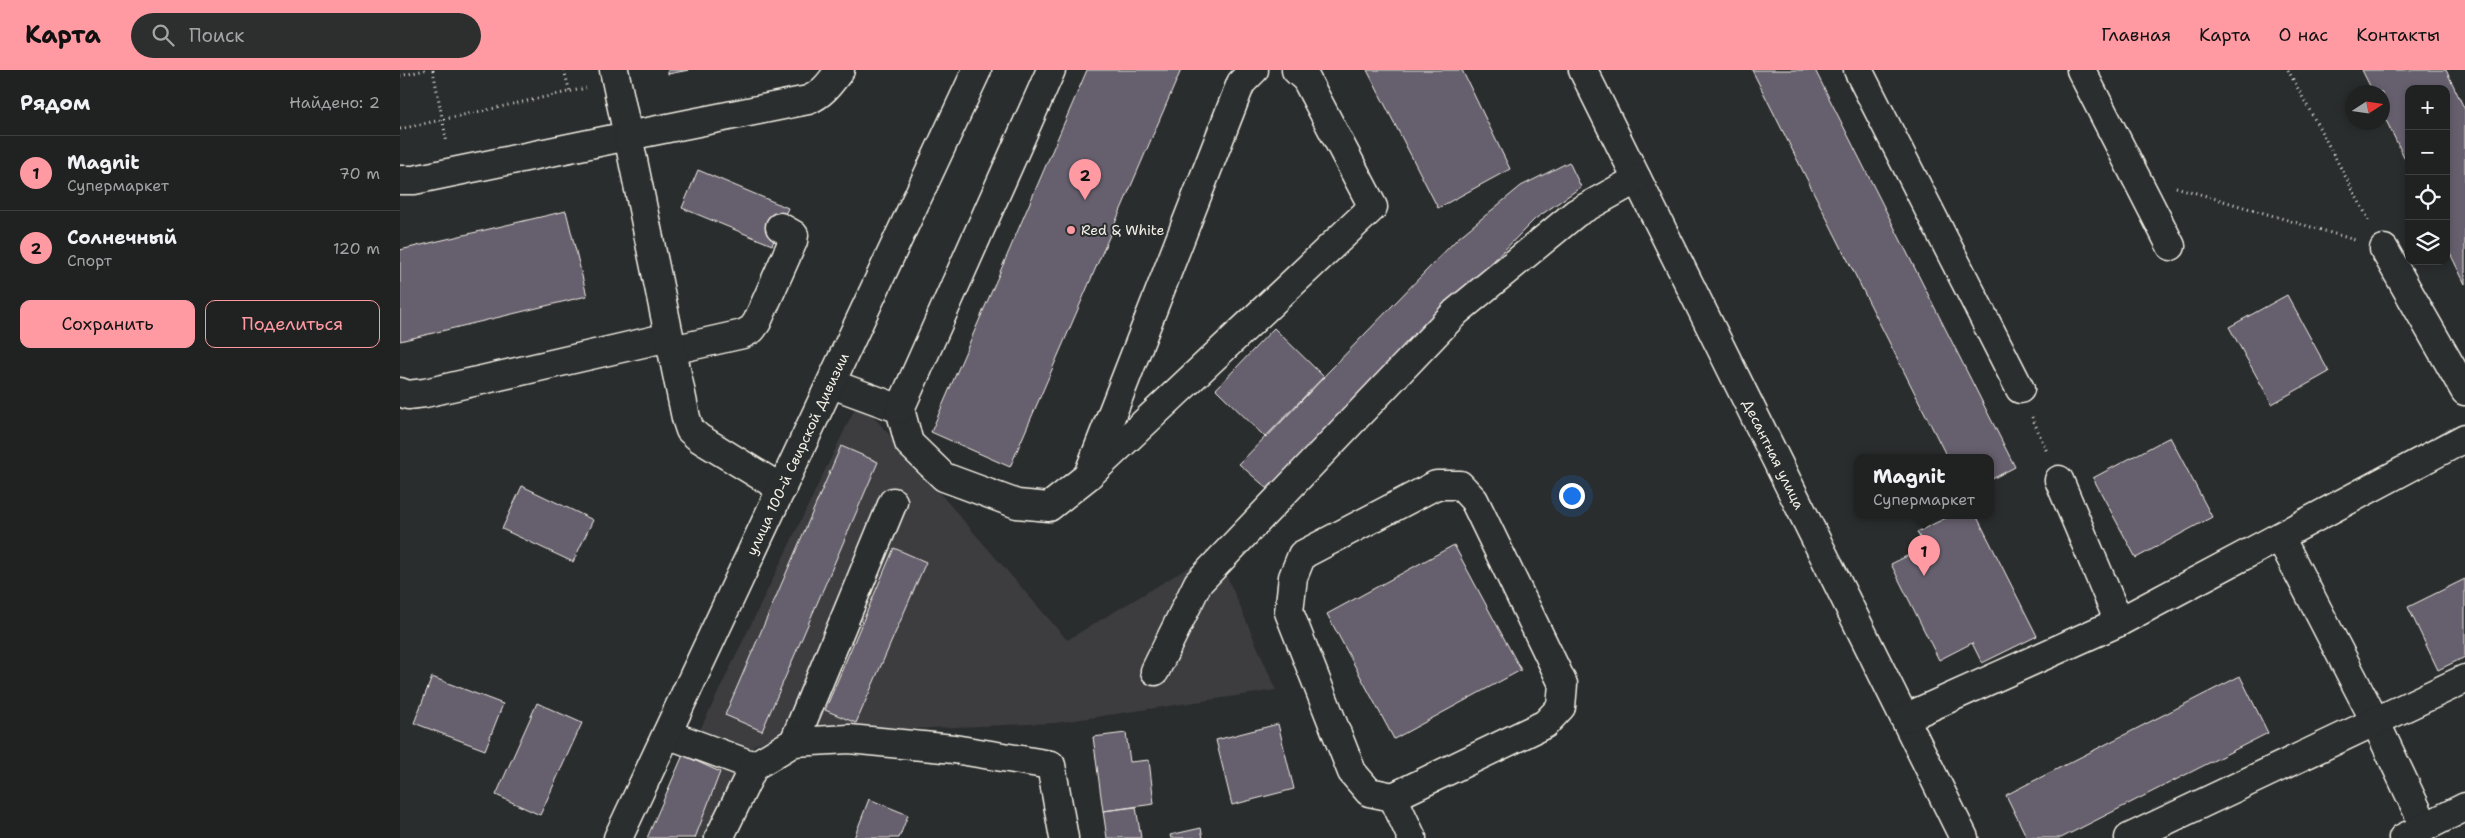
<!DOCTYPE html>
<html lang="ru">
<meta charset="utf-8">
<style>
body{margin:0;font-family:"Shantell Sans",sans-serif;background:#2d2f2f;color:#f1f3f6}
.controls{position:absolute;right:15px;top:15px;display:grid;overflow:hidden;border-radius:10px;box-shadow:0 2px 8px #0003}
.controls button{width:45px;height:45px;display:grid;place-items:center;padding:0;border:0;border-bottom:1px solid #3d3f40;background:#202222;color:#f1f3f6;font:25px sans-serif}
.compass{position:absolute;left:1945px;top:15px;width:45px;height:45px;border-radius:50%;background:#202222;box-shadow:0 2px 8px #0003;rotate:78deg}
.you{position:absolute;left:1171px;top:425px;width:18px;height:18px;margin:-12px;border:4px solid #fff;border-radius:50%;background:#1a73e8;box-shadow:0 0 0 8px #1a73e833}
.badge{display:grid;place-items:center;width:32px;height:32px;border-radius:50%;background:#ff9aa2;color:#111;font-size:16px;font-weight:700}
.pin{position:absolute;translate:-50% -41px;filter:drop-shadow(0 1px 2px #0008)}
.pin::after{content:'';position:absolute;top:26px;width:18px;height:15px;background:inherit;clip-path:polygon(0 0,100% 0,50% 100%)}
.popup{position:absolute;left:1454px;top:384px;width:140px;height:65px;box-sizing:border-box;display:grid;place-content:center;border-radius:10px;background:#202222;filter:drop-shadow(0 1px 4px #0005);font-size:16px;white-space:nowrap;color:#a2a4a5}
.popup b{font-size:19px;color:#f1f3f6}
.popup::after{content:'';position:absolute;left:50%;top:100%;margin-left:-10px;border:10px solid transparent;border-top-color:#202222}
.list{margin:0;padding:0;list-style:none}
h2{display:flex;justify-content:space-between;align-items:center;height:65px;margin:0;padding:0 20px;font-size:21px}
h2 small{font-size:16px;font-weight:400;color:#a2a4a5}
.list li{display:grid;grid-template-columns:32px 1fr auto;gap:15px;align-items:center;box-sizing:border-box;height:75px;padding:0 20px;border-top:1px solid #3d3f40}
.list b{display:block;font-size:19px;white-space:nowrap}
.list p{margin:0;font-size:16px;white-space:nowrap;color:#a2a4a5}
.list em{font-size:16px;font-style:normal;color:#a2a4a5}
.actions{display:flex;gap:10px;padding:15px 20px}
.actions a{flex:1;padding:11px 0;border:1px solid #ff9aa2;border-radius:10px;text-align:center;font-size:18px;color:#ff9aa2}
.actions .main{background:#ff9aa2;color:#111}
.icon{flex:none;width:28px;height:28px;fill:none;stroke:currentColor;stroke-width:2;stroke-linecap:round;stroke-linejoin:round}
.map{position:relative;flex:none;width:2065px;height:768px;overflow:hidden}
header{display:flex;align-items:center;gap:30px;box-sizing:border-box;height:70px;padding:0 25px;background:#ff9aa2;color:#111}
header strong{font-size:24px}
nav{display:flex;gap:28px;margin-inline-start:auto;font-size:18px}
.search{width:350px;height:45px;background:#2d2f2f;display:flex;align-items:center;gap:12px;box-sizing:border-box;padding:0 18px;border-radius:28px;color:#a2a4a5;font-size:19px}
main{display:flex}
aside{flex:1;background:#202222}
.map>svg:first-child{display:block}
.built{fill:#3c3c41}
.building{fill:#665e6e;stroke:#f4f1e8}
.lines{fill:none;stroke-linecap:round;stroke-linejoin:round}
.minor-casing{stroke:#f4f1e8;stroke-width:31}
.major-casing{stroke:#f4f1e8;stroke-width:31}
.path{stroke:#f4f1e8;stroke-width:3;stroke-dasharray:1 4;stroke-linecap:butt}
.minor{stroke:#2a2d2e;stroke-width:28}
.major{stroke:#2a2d2e;stroke-width:28}
.poi-dot{fill:#ff9aa2;stroke:#2a2d2e;stroke-width:2}
.labels{text-anchor:middle;stroke-width:4;stroke-linejoin:round;paint-order:stroke}
.poi-label{font-size:14px;fill:#f4f1e8;stroke:#2a2d2e;text-anchor:start}
.street-label{font-size:14px;fill:#f4f1e8;stroke:#2a2d2e}
</style>
<header>
<strong>Карта</strong>
<div class="search"><svg class="icon" aria-label="search" viewBox="0 0 24 24"><circle cx="10" cy="10" r="6"/><path d="M15 15l6 6"/></svg>Поиск</div>
<nav><a>Главная</a><a>Карта</a><a>О нас</a><a>Контакты</a></nav>
</header>
<main>
<aside>
<h2>Рядом<small>Найдено: 2</small></h2>
<ul class="list">
<li><span class="badge">1</span><div><b>Magnit</b><p>Супермаркет</p></div><em>70 m</em></li>
<li><span class="badge">2</span><div><b>Солнечный</b><p>Спорт</p></div><em>120 m</em></li>
</ul>
<div class="actions"><a class="main">Сохранить</a><a>Поделиться</a></div>
</aside>
<div class="map">
<svg width="2065" height="768" viewBox="0 0 2065 768">
<rect width="100%" height="100%" fill="#2a2d2e"/>
<filter id="ink" filterUnits="userSpaceOnUse"><feTurbulence type="fractalNoise" baseFrequency=".02" numOctaves="2"/><feDisplacementMap in="SourceGraphic" scale="10" xChannelSelector="R" yChannelSelector="G"/><feConvolveMatrix kernelMatrix="1 2 1 2 8 2 1 2 1" color-interpolation-filters="sRGB"/></filter>
<g filter="url(#ink)">
<path class="built" d="M459,330L667,570L816,481L876,620L655,653L384,664L354,675L311,768H248Z"/>
<path class="building" d="M268,0H289L268,4Z
M687,0H781L610,397L531,362Z
M967,0H1062L1110,99L1038,138Z
M1352,0H1415L1615,397L1590,410V387H1547Z
M1962,0H2046L2065,40V214L2046,175V19H2009V97L1982,42V22H1973Z
M1169,92L1181,117L1135,149L868,419L839,394L1058,168L1121,116Z
M298,100L388,138L372,175L282,138Z
M166,141L187,226L0,271V180Z
M1887,225L1929,302L1872,334L1829,257Z
M874,258L924,307L866,368L816,319Z
M1770,367L1812,447L1736,488L1693,408Z
M441,376L478,392L362,661L325,645Z
M122,416L193,450L173,492L102,459Z
M1552,445H1576L1637,566L1582,593L1572,573L1539,590L1491,494L1525,477L1517,462Z
M1054,475L1121,600L994,669L927,544Z
M494,478L526,492L456,653L425,640Z
M2065,509V587L2038,600L2008,537Z
M1840,606L1868,663L1661,768H1627L1606,725Z
M32,607L103,634L85,680L14,653Z
M137,633L182,653L140,745L96,725Z
M878,654L894,719L832,735L816,670Z
M726,663L730,692L749,690L754,734L703,741L693,667Z
M283,685L320,702L295,768H247Z
M469,729L508,745L499,768H454Z
M736,737L741,768H707L703,741Z
M801,758L803,768H771L770,765Z"/>
<g class="lines">
<defs>
<g id="minor">
<path id="s1" d="M1183,0L1564,768"/>
<path d="M1458,0L1620,319"/>
<path d="M1681,0L1771,176"/>
<path d="M0,110H14L228,66L214,0"/>
<path d="M1984,179L2065,321"/>
<path d="M272,280L343,264L352,259L357,252L393,171L394,165L380,157"/>
<path d="M432,314L500,339L509,373L544,407L617,434L649,437L688,406L973,137L906,9L896,0"/>
<path d="M0,322L8,325L25,323L269,267"/>
<path d="M500,339L651,0"/>
<path d="M690,400L841,13L854,0"/>
<path d="M1659,410L1719,552"/>
<path d="M1036,415H1060L1074,430L1163,614L1161,637L1145,654L993,727L969,722L952,702L889,542L893,507L902,485Z"/>
<path d="M382,419L299,368L290,360L286,348L228,66L408,30C423,24 430,13 440,0"/>
<path d="M1880,467L1976,653L2025,757"/>
<path d="M755,601L798,513L1056,242L1176,143L1237,109"/>
<path d="M1505,648L1719,552L2065,368"/>
<path d="M267,664L354,696"/>
<path d="M394,672L493,432"/>
<path d="M993,727L1012,768"/>
<path d="M319,768L354,696L394,672L449,669L554,679L651,695L664,768"/>
<path d="M1729,768L2065,609"/>
<path d="M2003,768L2065,737"/>
</g>
<g id="major">
<path id="s2" d="M218,768L577,0"/>
</g>
</defs>
<use href="#minor" class="minor-casing"/>
<use href="#major" class="major-casing"/>
<path class="path" d="M33,0L47,73
M164,0L170,22
M1888,0L1970,152
M0,6L25,0
M0,59L186,18
M1776,117L1955,170
M1632,347L1647,382"/>
<use href="#minor" class="minor"/>
<use href="#major" class="major"/>
</g>
</g>
<circle class="poi-dot" cx="671" cy="160" r="5"/>
<g class="labels">
<g class="poi-label">
<text x="681" y="165">Red &amp; White</text>
</g>
<g class="street-label">
<text dy="5" stroke="none"><textPath href="#s2" startOffset="424">улица 100-й Свирской Дивизии</textPath></text>
<text dy="5" stroke="none"><textPath href="#s1" startOffset="429">Десантная улица</textPath></text>
</g>
</g>
</svg>
<div class="controls">
<button>+</button>
<button>−</button>
<button><svg class="icon" aria-label="locate" viewBox="0 0 24 24"><circle cx="12" cy="12" r="6"/><path d="M12 2v4M12 18v4M2 12h4M18 12h4"/></svg></button>
<button><svg class="icon" aria-label="layers" viewBox="0 0 24 24"><path d="M12 4l9 5-9 5-9-5zM3 14l9 5 9-5"/></svg></button>
</div>
<svg class="compass" viewBox="-18 -18 36 36"><path d="M0-13l5 13h-10z" fill="#e53935"/><path d="M0 13l5-13h-10z" fill="#a2a4a5"/></svg>
<div class="you"></div>
<div class="pin badge" style="left:1524px;top:506px">1</div>
<div class="popup"><b>Magnit</b>Супермаркет</div>
<div class="pin badge" style="left:685px;top:130px">2</div>
</div>
</main>
